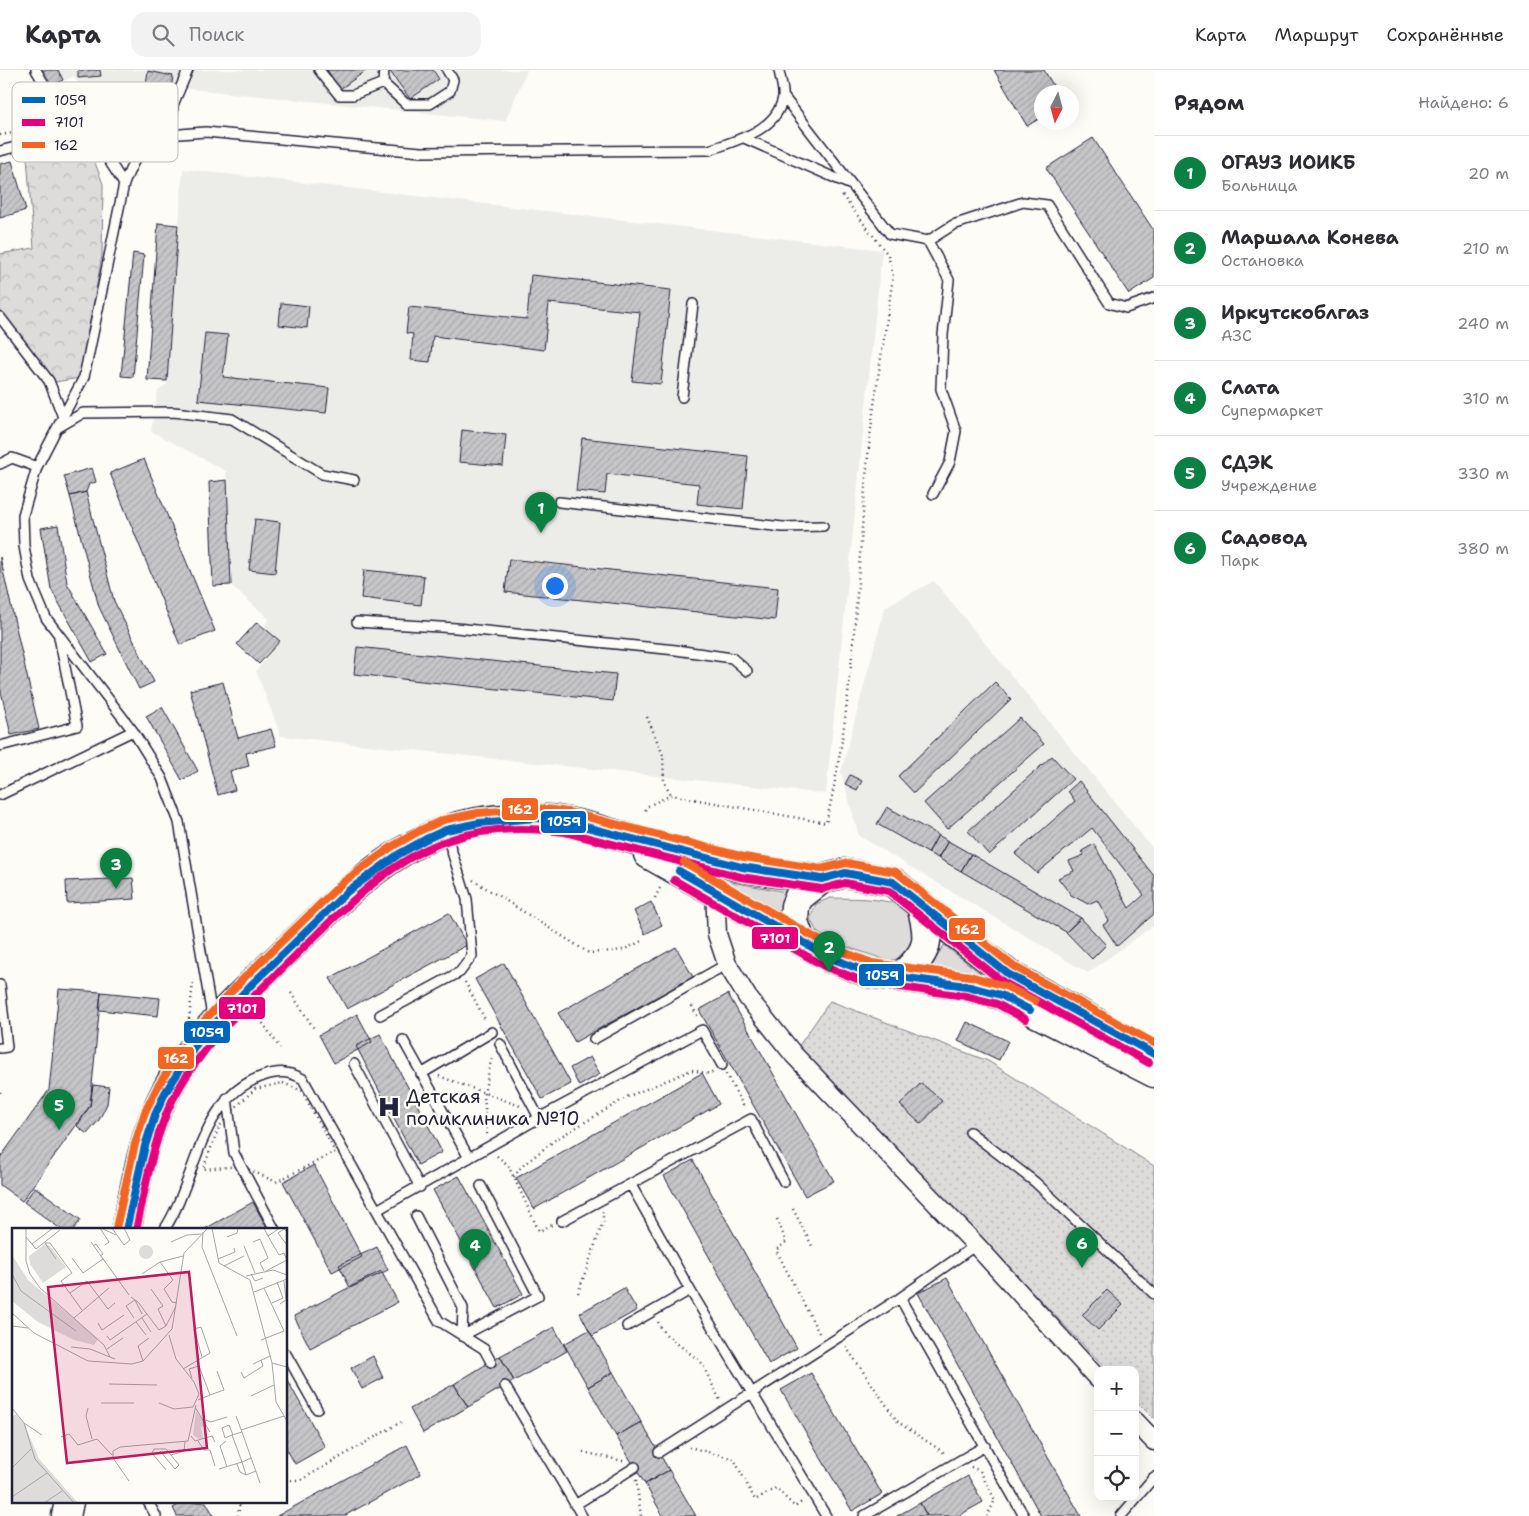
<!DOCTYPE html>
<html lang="ru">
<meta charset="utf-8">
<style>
body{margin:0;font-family:"Shantell Sans",sans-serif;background:#f2f2f3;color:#2b2b33}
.controls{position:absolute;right:15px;bottom:15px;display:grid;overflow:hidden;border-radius:10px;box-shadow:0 5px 20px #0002}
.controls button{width:45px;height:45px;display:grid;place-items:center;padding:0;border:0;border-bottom:1px solid #e1e1e2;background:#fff;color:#2b2b33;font:25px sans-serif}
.compass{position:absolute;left:1034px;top:15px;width:45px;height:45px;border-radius:50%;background:#fff;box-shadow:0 5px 20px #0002;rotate:186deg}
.you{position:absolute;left:554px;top:515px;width:18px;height:18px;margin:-12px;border:4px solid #fff;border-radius:50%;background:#1a73e8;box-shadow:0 0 0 8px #1a73e833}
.badge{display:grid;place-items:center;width:32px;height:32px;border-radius:50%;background:#0b8043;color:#fff;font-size:16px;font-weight:700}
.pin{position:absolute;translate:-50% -41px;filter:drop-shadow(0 1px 2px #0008)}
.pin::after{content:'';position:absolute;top:26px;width:18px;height:15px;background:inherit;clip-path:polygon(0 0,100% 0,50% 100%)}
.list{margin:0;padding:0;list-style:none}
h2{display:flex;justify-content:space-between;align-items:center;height:65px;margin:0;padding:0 20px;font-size:21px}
h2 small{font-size:16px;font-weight:400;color:#7c7c81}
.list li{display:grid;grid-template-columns:32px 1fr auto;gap:15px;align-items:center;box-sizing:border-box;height:75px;padding:0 20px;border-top:1px solid #e1e1e2}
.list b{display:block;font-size:19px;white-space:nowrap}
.list p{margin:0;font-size:16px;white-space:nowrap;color:#7c7c81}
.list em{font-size:16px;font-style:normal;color:#7c7c81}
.icon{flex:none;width:28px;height:28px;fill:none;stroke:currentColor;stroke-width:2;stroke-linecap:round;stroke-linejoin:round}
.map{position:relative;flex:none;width:1154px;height:1446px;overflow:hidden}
header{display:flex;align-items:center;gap:30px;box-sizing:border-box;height:70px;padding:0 25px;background:#fff;border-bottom:1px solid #e1e1e2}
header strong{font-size:24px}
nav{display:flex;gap:28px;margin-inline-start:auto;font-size:18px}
.search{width:350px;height:45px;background:#f2f2f3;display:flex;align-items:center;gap:12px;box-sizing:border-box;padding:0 18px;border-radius:15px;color:#7c7c81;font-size:19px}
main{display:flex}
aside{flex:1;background:#fff}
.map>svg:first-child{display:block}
.built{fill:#ecece9}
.grass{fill:#dddcdb;stroke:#807f8b}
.forest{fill:url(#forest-crowns);stroke:#807f8b}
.park{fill:url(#park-dots);stroke:#807f8b}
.building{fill:url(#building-hatch);stroke:#22223b}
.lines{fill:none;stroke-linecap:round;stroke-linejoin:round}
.service-casing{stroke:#22223b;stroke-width:12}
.minor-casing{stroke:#22223b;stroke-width:21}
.primary-casing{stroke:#22223b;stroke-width:31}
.path{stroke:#22223b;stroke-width:2.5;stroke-dasharray:1 4;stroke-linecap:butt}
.service{stroke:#fdfcf7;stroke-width:9}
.minor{stroke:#fdfcf7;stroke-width:18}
.primary{stroke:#fdfcf7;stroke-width:28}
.bus-1-casing{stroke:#fdfcf7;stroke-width:11}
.bus-2-casing{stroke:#fdfcf7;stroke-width:11}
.bus-3-casing{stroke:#fdfcf7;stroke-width:11}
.bus-1{stroke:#0065bd;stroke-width:8}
.bus-2{stroke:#e5007d;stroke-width:8}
.bus-3{stroke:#f26522;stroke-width:8}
.labels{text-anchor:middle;stroke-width:5;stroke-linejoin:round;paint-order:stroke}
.poi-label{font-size:19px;fill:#22223b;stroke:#fdfcf7;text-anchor:start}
.inset-road{fill:none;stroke:#a5a5ac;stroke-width:1}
.view{fill:#c2185b;fill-opacity:0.15;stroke:#c2185b;stroke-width:2.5}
.inset-edge{fill:none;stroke:#22223b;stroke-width:2.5}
.key{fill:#fdfcf7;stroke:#bbbbbf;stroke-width:1}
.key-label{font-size:14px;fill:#22223b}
.line-badge{stroke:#fdfcf7;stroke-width:2}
.badge-label{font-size:14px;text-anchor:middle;font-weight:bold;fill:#fff}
</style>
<header>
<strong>Карта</strong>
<div class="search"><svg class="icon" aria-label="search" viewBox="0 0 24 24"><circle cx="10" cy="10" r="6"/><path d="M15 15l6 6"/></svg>Поиск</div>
<nav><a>Карта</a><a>Маршрут</a><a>Сохранённые</a></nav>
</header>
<main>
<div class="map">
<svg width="1154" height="1446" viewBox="0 0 1154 1446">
<defs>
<pattern id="forest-crowns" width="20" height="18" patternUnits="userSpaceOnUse" patternTransform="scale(1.25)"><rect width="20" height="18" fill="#dddcdb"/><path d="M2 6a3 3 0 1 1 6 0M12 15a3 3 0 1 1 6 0" fill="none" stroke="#bdbcbd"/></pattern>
<pattern id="park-dots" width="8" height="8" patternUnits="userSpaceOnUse" patternTransform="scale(1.25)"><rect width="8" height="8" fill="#dddcdb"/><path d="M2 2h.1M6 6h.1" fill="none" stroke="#bdbcbd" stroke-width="1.8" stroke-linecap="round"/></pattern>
<pattern id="building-hatch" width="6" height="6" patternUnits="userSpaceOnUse" patternTransform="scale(1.25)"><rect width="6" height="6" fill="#c6c6c8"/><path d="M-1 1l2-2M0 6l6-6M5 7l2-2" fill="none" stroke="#aaaaad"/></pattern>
</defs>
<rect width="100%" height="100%" fill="#fdfcf7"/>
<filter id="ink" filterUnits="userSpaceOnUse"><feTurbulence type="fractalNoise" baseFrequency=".02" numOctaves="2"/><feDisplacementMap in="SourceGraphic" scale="10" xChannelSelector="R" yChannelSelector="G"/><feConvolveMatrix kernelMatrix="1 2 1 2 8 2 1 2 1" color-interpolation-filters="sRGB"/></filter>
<g filter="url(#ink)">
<path class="built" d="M38,0H527L505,51L182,18L149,50L95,43L74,6L48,18Z
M183,99L882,180L826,724L281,666L256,601L280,572L264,557L269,549L231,515L226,401L151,361L158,321L167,314Z
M934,511L1154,780V855L1088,903L859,766L841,702L885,537Z"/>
<path class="grass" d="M726,811L792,823L786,847Z
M830,828C853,829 920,824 918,860C917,868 911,878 908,886L889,891L830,871L817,862L810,849L816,834Z
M944,875L983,905L931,897Z"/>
<path class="forest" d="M58,80L94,90L103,114L102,186L80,308L55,312L0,241V184L34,178L27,87Z"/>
<path class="park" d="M830,931L988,991L1154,1096V1349L1135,1330V1300H1107L798,977Z"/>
<path class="building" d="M38,0H58L63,10L48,18Z
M78,0H100L101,6L78,8Z
M327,0H367L340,19Z
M389,0H433L439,9L410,29Z
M994,0H1044L1057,22H1042V47L1027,56Z
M148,1L173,6L171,19L146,14Z
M1093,68L1154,161V208L1129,224L1046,98Z
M12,91L26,140L0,148V94Z
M158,153L178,155L167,311L147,310Z
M133,183L144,185L133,307L121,306Z
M531,205L671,220L661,314L632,311L640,242L549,233L544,280L433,266L430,292L411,290L413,264L406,263L409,237L527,249Z
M281,233L309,236L307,258L279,255Z
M205,263L228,265L223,307L329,318L326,343L198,330Z
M462,360L506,365L503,396L459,392Z
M582,368L748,386L743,439L697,434L699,414L607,404L605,424L576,421Z
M144,389L215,561L180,575L110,403Z
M92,398L96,412L89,414L86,422L70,426L64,406Z
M227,410L231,515L213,516L209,412Z
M86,422L114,531L154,612L139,619L99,537L70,426Z
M255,449L280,452L275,503L249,500Z
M58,455L67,513L107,584L92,592L51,519L41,458Z
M0,487L39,659L11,665L0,617Z
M509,489L778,518L775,550L505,522Z
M364,500L424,506L421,535L361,528Z
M257,552L280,571L259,594L237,574Z
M357,577L616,604L613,631L354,604Z
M223,612L238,668L271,659L276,676L246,683L249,696L230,701L235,720L218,725L190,620Z
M995,612L1011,629L914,723L898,706Z
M162,637L198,701L182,710L146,646Z
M1020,648L1044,674L947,759L924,733Z
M1052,686L1073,709L989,785L968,761Z
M850,705L862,711L857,720L845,714Z
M1079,711L1154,806V844L1117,876L1103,855L1109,851L1097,830L1088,834L1071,825L1058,808L1074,801L1069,791L1084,785L1082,781L1094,774L1129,838L1144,825L1092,758L1037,803L1015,784L1075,731L1068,721Z
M887,737L938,765L928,783L877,754Z
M938,765L948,771L938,788L928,783Z
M948,771L971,784L961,801L938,788Z
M971,784L1081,848L1066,862L961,801Z
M133,808L135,829L67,833L66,811Z
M651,832L662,855L645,864L634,841Z
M449,843L467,875L347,939L330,908Z
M1081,848L1106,875L1092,889L1066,862Z
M676,877L693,907L575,972L558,943Z
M504,893L571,1014L542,1029L475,909Z
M59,919L101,922L90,1036L22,1131L0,1115V1088L49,1020Z
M101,922L160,928L158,946L99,940Z
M728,924L834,1111L805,1126L699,940Z
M357,944L372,972L334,993L319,965Z
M967,952L1008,971L999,990L958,971Z
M380,964L442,1082L418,1095L356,976Z
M590,987L600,1004L579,1016L570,998Z
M702,1003L719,1034L534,1139L516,1108Z
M921,1013L942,1031L921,1054L900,1035Z
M93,1015L109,1017L107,1034L99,1050L87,1064L77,1056L90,1036Z
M693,1090L797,1278L769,1294L664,1106Z
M314,1095L362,1187L332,1202L283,1112Z
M459,1106L523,1224L497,1238L433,1120Z
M35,1117L81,1150L73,1160H62L24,1132Z
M253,1132L268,1160H203Z
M377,1177L388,1200L350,1218L339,1195Z
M381,1201L398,1232L310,1278L294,1246Z
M947,1208L1081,1446H1041L918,1223Z
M624,1218L637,1240L592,1266L580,1243Z
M1107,1220L1123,1235L1098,1260L1082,1245Z
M554,1257L567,1281L514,1311L500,1286Z
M589,1260L613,1302L588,1317L564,1274Z
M373,1286L383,1308L362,1319L351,1298Z
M500,1286L514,1311L468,1337L454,1314Z
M613,1302L641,1352L616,1366L588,1317Z
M811,1303L882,1424L852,1441L781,1320Z
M286,1308L325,1377L295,1394L286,1378Z
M454,1314L468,1337L423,1363L410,1339Z
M641,1352L669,1400L645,1414L616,1366Z
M407,1375L421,1404L344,1446H277Z
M669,1400L696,1446H663L645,1414Z
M968,1406L983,1432L958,1446H927L920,1433Z
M183,1432H206L214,1446H177L173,1438Z
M920,1433L927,1446H897Z"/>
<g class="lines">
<defs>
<path id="service" d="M36,0L72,62
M319,0L339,25H353L383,13
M384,0L383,13L406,34H430L450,21L453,10L447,0
M783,26L890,164L928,171L953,155L1023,132L1047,135L1109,233L1126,238L1154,228
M171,65L173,35L188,0
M744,68L851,115
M0,81L72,62L92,64L124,114
M928,171L949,210L943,265L941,319L956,361L950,392L933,424
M0,247L49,311L63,347
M682,327L693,234
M57,358L84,307L124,114C144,63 153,66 206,62L421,82L709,80C737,70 777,61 783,27C784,19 780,8 779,0
M0,394L12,388L37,397
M559,432L783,457L823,456
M357,552L456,558L676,580L732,588L747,601
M0,676L77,656L59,567
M0,725L133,661
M0,915L7,977L0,978
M380,945L460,902L472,886L467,829L446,763
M212,946L179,752L162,708L133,661L46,548L30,510L24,476L23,445L37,397L57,358L83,343L174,342L232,349L322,404L354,410
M594,969L727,894
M403,970L469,1088
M500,974L539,1048
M354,994L420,1117
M421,1004L492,962
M227,1028L234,1083L275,1160
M970,1062L1035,1112L1154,1224
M631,1115L690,1220
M377,1140L539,1048L702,960L722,995
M416,1146L463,1238L462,1266
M562,1151L751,1049L784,1112
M164,1160C197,1111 198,1028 263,1006C278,1001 289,1001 303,1009L439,1251L484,1279L491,1292
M900,1228L1024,1446
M627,1256L690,1220L826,1446
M462,1266L538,1226L481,1116
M286,1284L317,1339
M505,1316L582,1446
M659,1382L900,1228L976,1175
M148,1432L156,1446
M575,1435L635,1397
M864,1446L985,1376
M1121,1446L1154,1407"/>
<path id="minor" d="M715,820L717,864L727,894L748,928L794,985L976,1175L1098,1309
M1135,1351L1154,1371"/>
<path id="primary" d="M648,784L829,887L869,903L967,916L1001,925L1154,1003
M801,871L794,852L795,836L799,827L822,809L845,803L893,812L956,864L1008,904L1099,954
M901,906C929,882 931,871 921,836
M126,1160C136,1114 143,1065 165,1023C194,966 242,923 287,880C334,835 381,785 444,761C471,750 506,748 535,748C574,749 621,767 660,777C687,784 713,791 740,797C767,802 795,805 822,809
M66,1446L69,1432"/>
</defs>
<use href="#service" class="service-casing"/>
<use href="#minor" class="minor-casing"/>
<use href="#primary" class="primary-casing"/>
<path class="path" d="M0,65L21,62
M647,647L663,685L664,711L671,725
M645,740L648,736L671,725L826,753C855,633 856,509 868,386C874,326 885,266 893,206L888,185L841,124
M473,810L589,883L623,880L644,870
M655,828L661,816
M465,912L486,951
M291,923L315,960
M692,936L699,949
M189,949L193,912
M260,949L280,978
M726,1004L745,1039
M439,1006L520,1036
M283,1013L302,1021L335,1082L276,1112L241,1096L203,1099L219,1057L236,1037L255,1019Z
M0,1022L1,1025
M487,1064L484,1024L492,986
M497,1086L508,1095L539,1161L552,1155
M514,1107L521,1097L555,1070L629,1026L692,1000L710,1004L713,1002
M793,1139L812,1176
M777,1149L786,1172L776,1180L820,1265
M578,1223L603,1152V1141
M658,1252L664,1263L701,1292L720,1330
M846,1277L898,1352L946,1384
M689,1377L734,1389L755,1430L776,1418L795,1437L803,1431
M583,1382L623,1391
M971,1397L980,1401L995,1430L987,1446
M286,1410H301L401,1352
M636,1410L641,1446
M238,1446L240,1432"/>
<use href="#service" class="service"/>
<use href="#minor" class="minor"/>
<use href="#primary" class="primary"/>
<defs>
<path id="bus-1" d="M679,801L829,887L869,903L967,916L1001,925L1030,940
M126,1160L145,1076L155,1045L165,1023L197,973L252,914L348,821L399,784L426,769L446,760L479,753L537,748L567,752L742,797L822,809L845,803L893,812L1008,904L1154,984"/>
<path id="bus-2" d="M674,810L824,896L865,912L965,926L997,934L1025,949
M136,1160C146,1116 153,1069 173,1029C202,973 251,929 296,885C339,843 390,789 449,770C486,757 527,757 565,762L741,807L822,819L845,813L889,821L1003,912L1149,993"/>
<path id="bus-3" d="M684,792L833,878L872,893L970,906L1005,916L1035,931
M116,1158L135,1074L145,1042L157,1018L190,966L245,907L342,813L393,776L421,760L443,750L478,743L537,738L568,742L744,787L821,799L846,793L896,802L1013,896L1154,973"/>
</defs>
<use href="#bus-1" class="bus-1-casing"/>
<use href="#bus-2" class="bus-2-casing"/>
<use href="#bus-3" class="bus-3-casing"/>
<use href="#bus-1" class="bus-1"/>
<use href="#bus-2" class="bus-2"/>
<use href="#bus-3" class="bus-3"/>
</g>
</g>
<defs>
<symbol id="hospital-bare" viewBox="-9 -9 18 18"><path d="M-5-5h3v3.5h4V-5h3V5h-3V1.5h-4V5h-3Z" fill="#22223b" stroke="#fdfcf7" stroke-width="2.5" paint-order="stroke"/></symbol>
</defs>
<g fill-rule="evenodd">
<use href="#hospital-bare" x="373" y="1021" width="32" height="32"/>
</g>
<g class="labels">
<g class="poi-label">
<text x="406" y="1033">Детская<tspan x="406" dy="22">поликлиника №10</tspan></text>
</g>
</g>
<g transform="translate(12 1158)">
<rect width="275" height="275" fill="#fdfcf7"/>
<path d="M33,16L38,18L54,39L31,55L18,36L17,28ZM127 24a7 7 0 1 1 14 0a7 7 0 1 1-14 0Z" fill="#dddcdb"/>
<path d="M184,183L194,197L189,199L191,210L187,211L181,207Z" fill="#dddcdb"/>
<path d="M0,27L16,52L86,111L82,117L62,112L26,94L0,73ZM4,186L13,197L27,231L66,275H0V189Z" fill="#dddcdb"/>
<path class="inset-road" d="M14,0V33L18,46L28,60L92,117L98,129M88,0L97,14L93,17M89,0L104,7M100,0L112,17L118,12L112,0M200,0L207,35L238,52L260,135L264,174L275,193M252,0L256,8L268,0M191,4L190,19L225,108M275,4L272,1L266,5L275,17M14,9L24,21L48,2M215,9L225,5L226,0M79,14L117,67M159,14L175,7L189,6M241,14L248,11L256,30L248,35L252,43M33,15H38L60,45L49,53L70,82M33,15L44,31M20,16L41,0M81,18L84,16L91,26L88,28M232,18L243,45M60,30L71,45L91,31M206,31L223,24L222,20M148,34L161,52L152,61L160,74L165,75M212,38L232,28M254,43L275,32L272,25L267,27L256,8M0,46L9,63L64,103M130,46L148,34L171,28M239,46L243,53L251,50M234,48L261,42L275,47M139,61L151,78L146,81L154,98M242,64L275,51M58,65L75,53L96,81L103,75M119,69L126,74L147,102L154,98L164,78M260,75L271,70L265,54M268,76L274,72L272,53M0,85L22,105L76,133L120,136L131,133L160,101L172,25L196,0M62,90L97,60M122,90L114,78L123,72L130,86M130,90L139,104M124,94L134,107M86,95L90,102L112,87M0,98L16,100M95,108L98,112L135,86M249,112L272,103L252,60M59,119L78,121L103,131M95,121L111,110M131,133L126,118L137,110M260,135L275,139M241,136L258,128M171,141L198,125L189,99L182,101L190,129M229,144L232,150L251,138L249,132M180,150L177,141L187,138L198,167L186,172M97,156L145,157M198,167L212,162L205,143M239,168L262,157M89,175H122M147,175L162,181L181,179L187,166L182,154L164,131L157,107M183,179L198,204M0,180L12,195L30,207M76,180L74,188L80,211M194,192L199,194L215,189M12,195L23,231L62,275M229,202L272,188M230,204L248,255M220,207L230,234L239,230M221,207L217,197L210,200L213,210L220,207L230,204L224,188M179,208L183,213L200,208L203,214M49,209L57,206L66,217L85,211L100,227M186,213L192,222H198L203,238M214,213L208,218L215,239M148,223L163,241L167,237L154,221H142L140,225L154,242M159,227L172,223L173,214M225,236L228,244L234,247L244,243M0,240L19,221M207,241L230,234L234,247M117,253L101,230V223L108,219L176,213L184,177M0,269L35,245M32,275L50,263"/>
<path class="view" d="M177,44L195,220L55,235L36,59Z"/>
<rect width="275" height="275" class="inset-edge"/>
</g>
<rect x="12" y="12" width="166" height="80" rx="8" class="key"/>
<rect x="22" y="27" width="23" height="6" fill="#0065bd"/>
<rect x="22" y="49" width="23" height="7" fill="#e5007d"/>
<rect x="22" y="72" width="23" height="6" fill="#f26522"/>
<g class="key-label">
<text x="54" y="35">1059</text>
<text x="54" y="57">7101</text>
<text x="54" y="80">162</text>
</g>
<g class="line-badge">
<rect x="501" y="727" width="38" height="24" rx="5" fill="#f26522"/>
<rect x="540" y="740" width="47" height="24" rx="5" fill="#0065bd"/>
<rect x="948" y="847" width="38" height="24" rx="5" fill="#f26522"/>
<rect x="751" y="856" width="48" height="24" rx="5" fill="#e5007d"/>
<rect x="858" y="893" width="47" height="24" rx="5" fill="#0065bd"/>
<rect x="218" y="926" width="48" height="24" rx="5" fill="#e5007d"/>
<rect x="183" y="950" width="48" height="24" rx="5" fill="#0065bd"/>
<rect x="157" y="976" width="38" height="24" rx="5" fill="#f26522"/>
</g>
<g class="badge-label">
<text x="520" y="744">162</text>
<text x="564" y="756">1059</text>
<text x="967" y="864">162</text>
<text x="775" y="873">7101</text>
<text x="882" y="910">1059</text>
<text x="242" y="943">7101</text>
<text x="207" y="967">1059</text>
<text x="176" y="993">162</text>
</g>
</svg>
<div class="controls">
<button>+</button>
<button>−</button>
<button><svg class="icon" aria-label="locate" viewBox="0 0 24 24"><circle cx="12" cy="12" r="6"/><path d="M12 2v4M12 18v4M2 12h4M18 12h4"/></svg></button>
</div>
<svg class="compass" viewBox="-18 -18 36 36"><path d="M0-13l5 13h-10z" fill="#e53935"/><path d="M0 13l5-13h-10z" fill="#7c7c81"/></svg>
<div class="you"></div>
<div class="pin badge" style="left:541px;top:463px">1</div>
<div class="pin badge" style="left:829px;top:902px">2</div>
<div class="pin badge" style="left:116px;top:819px">3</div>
<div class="pin badge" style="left:475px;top:1200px">4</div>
<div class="pin badge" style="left:59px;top:1060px">5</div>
<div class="pin badge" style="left:1082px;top:1198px">6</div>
</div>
<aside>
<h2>Рядом<small>Найдено: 6</small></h2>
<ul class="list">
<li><span class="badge">1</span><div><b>ОГАУЗ ИОИКБ</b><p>Больница</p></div><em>20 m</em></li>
<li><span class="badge">2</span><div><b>Маршала Конева</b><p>Остановка</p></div><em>210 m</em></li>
<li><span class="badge">3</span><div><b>Иркутскоблгаз</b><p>АЗС</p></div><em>240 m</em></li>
<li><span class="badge">4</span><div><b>Слата</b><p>Супермаркет</p></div><em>310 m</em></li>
<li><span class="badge">5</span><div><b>СДЭК</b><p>Учреждение</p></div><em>330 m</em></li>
<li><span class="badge">6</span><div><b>Садовод</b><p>Парк</p></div><em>380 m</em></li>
</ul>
</aside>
</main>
